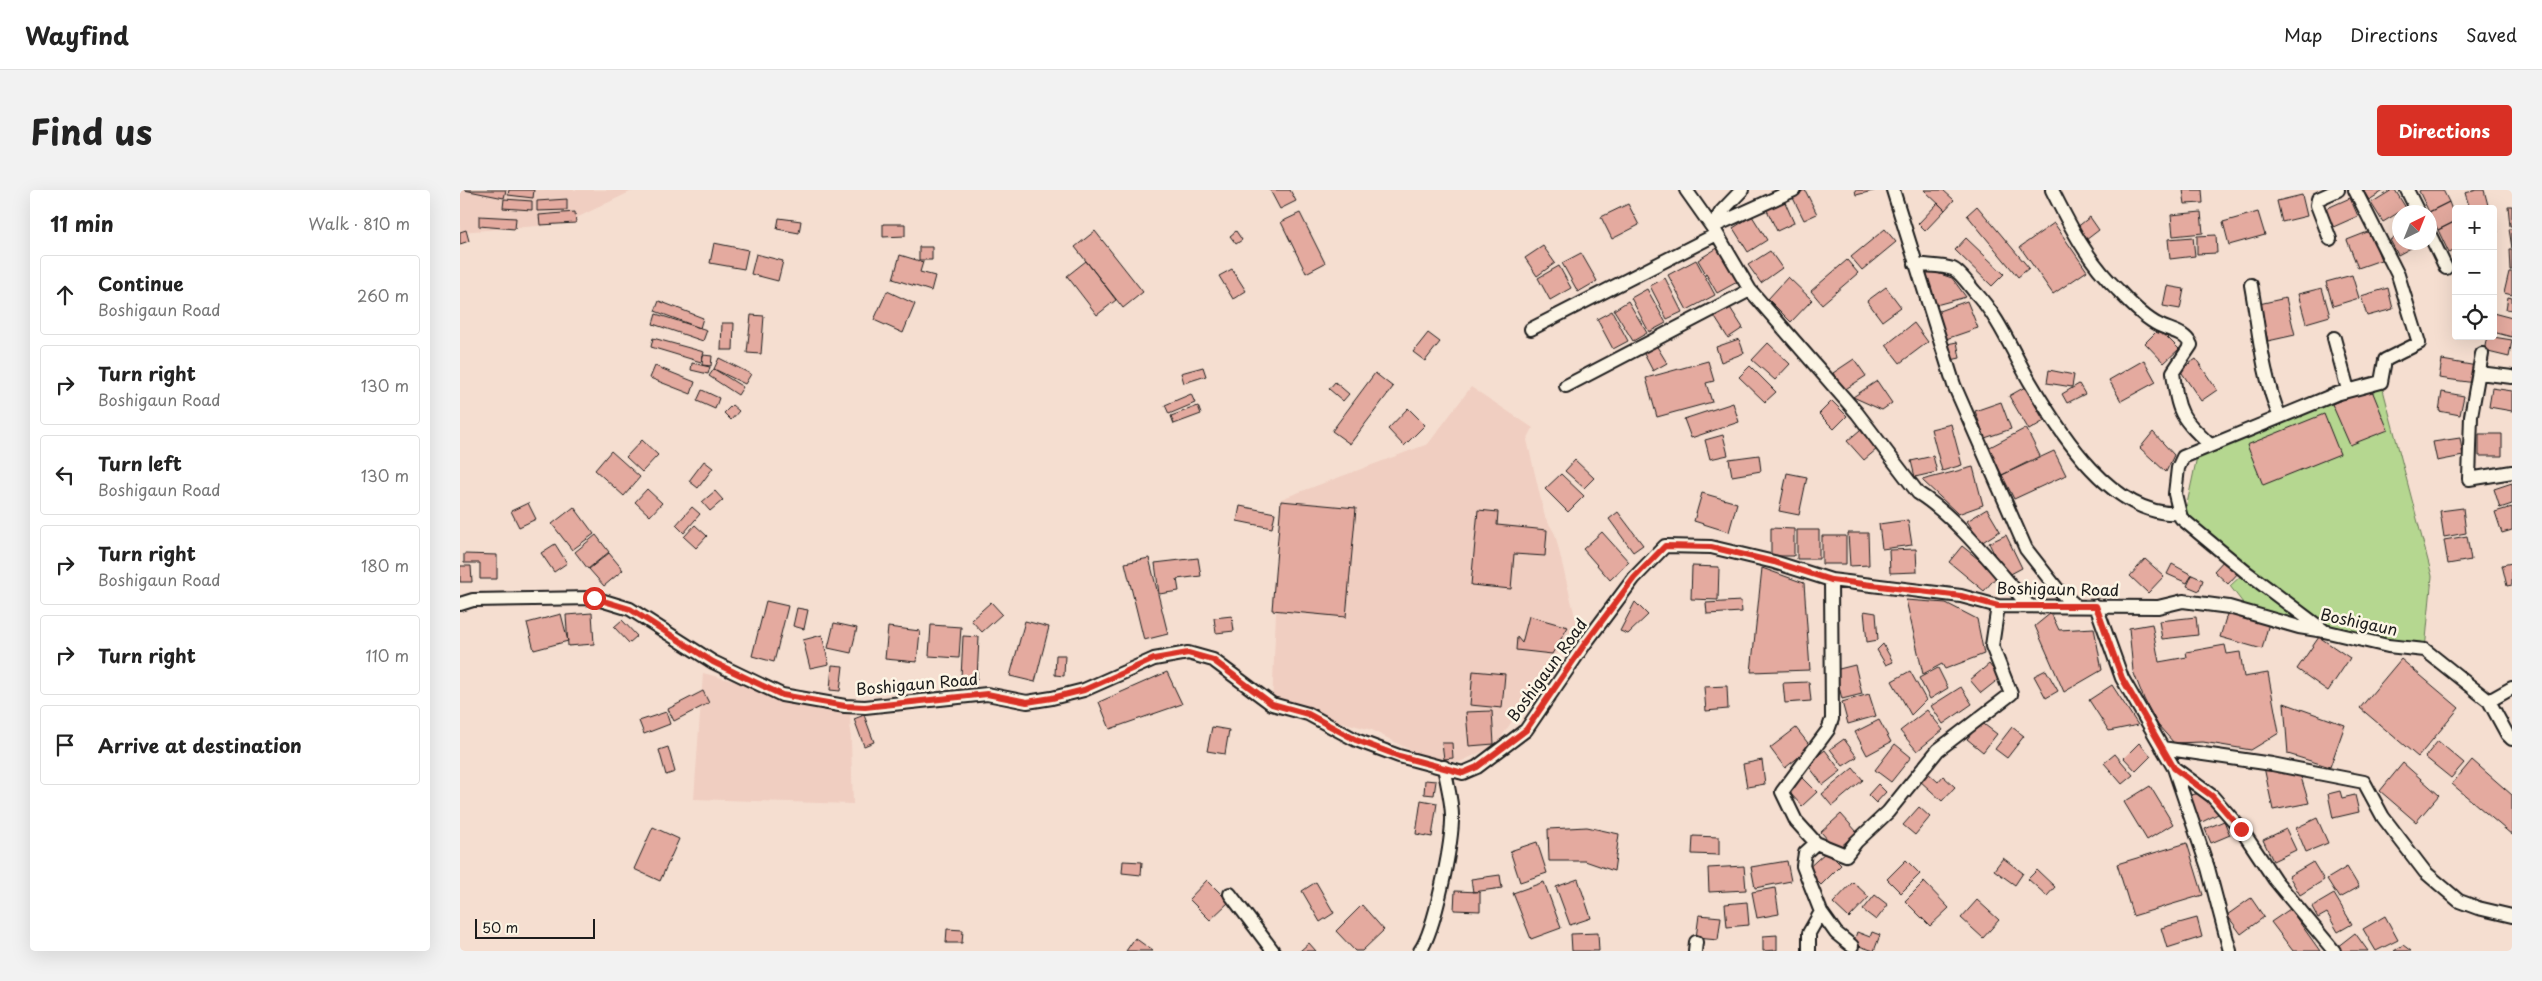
<!DOCTYPE html>
<meta charset="utf-8">
<style>
body{margin:0;font-family:"Playpen Sans",sans-serif;background:#f2f2f2;color:#222}
.controls{position:absolute;right:15px;top:15px;display:grid;overflow:hidden;border-radius:5px;box-shadow:0 5px 20px #0002}
.controls button{width:45px;height:45px;display:grid;place-items:center;padding:0;border:0;border-bottom:1px solid #e0e0e0;background:#fff;color:#222;font:25px sans-serif}
.compass{position:absolute;left:1932px;top:15px;width:45px;height:45px;border-radius:50%;background:#fff;box-shadow:0 5px 20px #0002;rotate:43deg}
.scale{position:absolute;left:15px;bottom:12px;width:120px;box-sizing:border-box;padding-left:5px;border:2px solid #1c1c1c;border-top:0;font-size:14px;line-height:18px;white-space:nowrap;color:#1c1c1c;-webkit-text-stroke:4px #fcf5e5;paint-order:stroke}
.stop{position:absolute;width:15px;height:15px;margin:-11px;border:4px solid #d93025;border-radius:50%;background:#fff}
.stop.end{background:#d93025;border-color:#fff;box-shadow:0 1px 5px #0008}
.list{margin:0;padding:0;list-style:none}
h2{display:flex;justify-content:space-between;align-items:center;height:65px;margin:0;padding:0 20px;font-size:21px}
h2 small{font-size:16px;font-weight:400;color:#767676}
.list li{display:grid;grid-template-columns:32px 1fr auto;gap:15px;align-items:center;box-sizing:border-box;height:80px;margin:0 10px 10px;padding:0 10px;border:1px solid #e0e0e0;border-radius:5px}
.list b{display:block;font-size:19px;white-space:nowrap}
.list p{margin:0;font-size:16px;white-space:nowrap;color:#767676}
.list em{font-size:16px;font-style:normal;color:#767676}
.icon{flex:none;width:28px;height:28px;fill:none;stroke:currentColor;stroke-width:2;stroke-linecap:round;stroke-linejoin:round}
.map{position:relative;flex:none;width:2052px;height:761px;overflow:hidden;border-radius:5px}
header{display:flex;align-items:center;gap:30px;box-sizing:border-box;height:70px;padding:0 25px;background:#fff;border-bottom:1px solid #e0e0e0}
header strong{font-size:24px}
nav{display:flex;gap:28px;margin-inline-start:auto;font-size:18px}
.intro{display:flex;align-items:center;justify-content:space-between;box-sizing:border-box;height:120px;padding:0 30px}
h1{margin:0;font-size:35px}
.button{padding:12px 22px;border-radius:5px;background:#d93025;color:#fff;font-size:18px;font-weight:700}
main{display:flex;gap:30px;padding:0 30px}
aside{flex:1;background:#fff;border-radius:5px;box-shadow:0 5px 20px #0002}
.map>svg:first-child{display:block}
.built{fill:#f0cec1}
.green{fill:#b5d790;stroke:#687a56}
.building{fill:#e4aa9f;stroke:#1c1c1c}
.lines{fill:none;stroke-linecap:round;stroke-linejoin:round}
.street-casing{stroke:#1c1c1c;stroke-width:16}
.street{stroke:#fcf5e5;stroke-width:12}
.route{stroke:#d93025;stroke-width:6}
.labels{text-anchor:middle;stroke-width:5;stroke-linejoin:round;paint-order:stroke}
.street-label{font-size:16px;fill:#1c1c1c;stroke:#fcf5e5}
</style>
<header>
<strong>Wayfind</strong>
<nav><a>Map</a><a>Directions</a><a>Saved</a></nav>
</header>
<div class="intro"><h1>Find us</h1><a class="button">Directions</a></div>
<main>
<aside>
<h2>11 min<small>Walk · 810 m</small></h2>
<ul class="list">
<li><svg class="icon" aria-label="ahead" viewBox="0 0 24 24"><path d="M12 20V5M6 11l6-6 6 6"/></svg><div><b>Continue</b><p>Boshigaun Road</p></div><em>260 m</em></li>
<li><svg class="icon" aria-label="right" viewBox="0 0 24 24"><path d="M7 20v-9h11M14 6l5 5-5 5"/></svg><div><b>Turn right</b><p>Boshigaun Road</p></div><em>130 m</em></li>
<li><svg class="icon" aria-label="left" viewBox="0 0 24 24"><path d="M17 20v-9H6M10 6l-5 5 5 5"/></svg><div><b>Turn left</b><p>Boshigaun Road</p></div><em>130 m</em></li>
<li><svg class="icon" aria-label="right" viewBox="0 0 24 24"><path d="M7 20v-9h11M14 6l5 5-5 5"/></svg><div><b>Turn right</b><p>Boshigaun Road</p></div><em>180 m</em></li>
<li><svg class="icon" aria-label="right" viewBox="0 0 24 24"><path d="M7 20v-9h11M14 6l5 5-5 5"/></svg><div><b>Turn right</b></div><em>110 m</em></li>
<li><svg class="icon" aria-label="arrive" viewBox="0 0 24 24"><path d="M6 21V4h12l-3 4 3 4H6"/></svg><div><b>Arrive at destination</b></div></li>
</ul>
</aside>
<div class="map">
<svg width="2052" height="761" viewBox="0 0 2052 761">
<rect width="100%" height="100%" fill="#f5ded0"/>
<filter id="ink" filterUnits="userSpaceOnUse"><feTurbulence type="fractalNoise" baseFrequency=".02" numOctaves="2"/><feDisplacementMap in="SourceGraphic" scale="10" xChannelSelector="R" yChannelSelector="G"/><feConvolveMatrix kernelMatrix="1 2 1 2 8 2 1 2 1" color-interpolation-filters="sRGB"/></filter>
<g filter="url(#ink)">
<path class="built" d="M0,0H174L104,34L0,42Z
M1011,197L1073,238L1067,250L1085,327L1095,344L1117,435L1036,555L1000,572L982,571L954,562L912,540L812,514L821,309L968,254Z
M243,483L390,522L393,614L234,609Z"/>
<path class="green" d="M1921,192L1972,386L1965,460L1793,426L1770,396L1784,383L1724,328L1738,262Z"/>
<path class="building" d="M4,0H46L44,8Z
M49,0H74L73,8L48,5Z
M810,0H830L836,11L820,19Z
M1345,0L1357,24L1344,30L1332,6Z
M1395,0H1417L1396,5Z
M1464,0H1483L1494,10L1485,20Z
M1723,0H1742L1743,13L1725,14Z
M1903,0H1925L1909,10Z
M1932,0H1935L1946,18L1923,32L1911,13Z
M1961,0H1983L1989,12L1969,22L1959,1Z
M2017,0H2024L2029,19H2010L2005,3Z
M1842,5L1847,26L1822,32L1817,11Z
M1890,8L1898,26L1871,38L1863,20Z
M44,9L72,11V20L43,18Z
M107,9V20L77,21V11Z
M1324,10L1334,33L1317,41L1306,18Z
M1989,12L1996,31L1978,40L1969,22Z
M1478,13L1485,20L1465,41L1458,34Z
M1168,14L1179,35L1152,49L1141,27Z
M1517,16L1569,78L1558,87L1507,25Z
M2048,16H2052V36H2050Z
M115,22L116,33L80,35L79,25Z
M1741,22L1743,43L1713,46L1711,25Z
M1798,22L1805,45L1769,55L1763,32Z
M840,23L865,73L846,83L821,32Z
M19,26L56,28L55,39L19,36Z
M1292,26L1307,50L1288,62L1273,38Z
M1630,27L1639,40L1626,50L1616,38Z
M2033,27L2038,42L2033,43Z
M319,28L341,31L339,43L317,39Z
M1996,31V60L1989,63L1978,40Z
M1594,33L1627,81L1593,104L1560,57Z
M423,34H445V46L423,47Z
M1425,39L1436,52L1402,80L1391,67Z
M2049,39H2052V58Z
M6,40L9,51L0,54V42Z
M635,41L683,102L663,118L615,57Z
M776,41L782,50L776,54L770,46Z
M1910,41L1921,70L1898,78L1887,50Z
M1756,45L1757,63L1737,64V46Z
M1940,45V52H1962L1938,65L1930,50Z
M1733,47L1735,66L1710,69L1708,49Z
M1506,48L1544,84L1532,96L1495,60Z
M254,53L288,60L284,79L250,73Z
M1083,56L1095,73L1077,86L1065,68Z
M459,57H472V70H459Z
M1259,57L1279,91L1257,103L1238,70Z
M2049,59H2052V80H2050Z
M1310,61L1322,78L1301,93L1288,75Z
M1121,63L1137,91L1118,102L1102,73Z
M296,64L323,71L318,91L291,84Z
M440,65L463,72L460,82L475,86L471,101L433,89Z
M1236,70L1255,105L1227,120L1208,85Z
M1387,70L1398,83L1362,114L1351,101Z
M626,71L656,110L637,125L607,86Z
M1099,76L1111,98L1090,110L1078,88Z
M772,79L786,101L773,109L759,86Z
M1465,79L1492,88L1506,107L1476,115Z
M2049,82H2052V105L2044,103Z
M1892,85L1899,108L1873,116L1866,92Z
M1328,87L1352,110L1331,132L1308,109Z
M1205,88L1222,122L1207,129L1190,96Z
M1707,96L1724,99L1720,119L1703,116Z
M1426,97L1441,117L1422,131L1407,111Z
M1862,98L1870,126L1846,133L1838,104Z
M1928,98L1933,119L1907,126L1901,106Z
M1187,99L1206,133L1189,142L1171,108Z
M427,101L455,114L443,143L414,130Z
M2048,107L2052,108V120L2046,119Z
M1826,108L1835,145L1808,151L1799,114Z
M199,111L243,128L240,138L195,121Z
M1168,111L1187,143L1173,151L1154,120Z
M1507,111L1518,138L1486,149L1476,122Z
M1269,116L1283,138L1268,148L1254,126Z
M1152,121L1168,151L1153,159L1137,129Z
M2033,123L2052,128V147L2033,142Z
M196,124L247,140L243,151L193,134Z
M291,125L304,126L301,164L287,163Z
M262,133H274L273,160H261Z
M1454,133L1468,152L1440,173L1426,155Z
M1699,139L1719,159L1704,173L1685,153Z
M968,143L980,152L965,171L953,162Z
M2027,146L2052,150L2049,167L2024,161Z
M193,148L244,162L241,172L191,157Z
M1279,149L1284,163L1261,172L1256,157Z
M1497,152L1500,168L1491,170L1487,154Z
M1308,153L1330,174L1315,190L1292,170Z
M1196,155L1207,173L1193,181L1183,162Z
M243,165L252,166L251,176L242,175Z
M259,168L291,184L285,194L254,179Z
M1394,169L1406,186L1384,200L1373,183Z
M1736,169L1757,200L1741,211L1720,180Z
M1684,170L1696,192L1661,211L1649,190Z
M1982,170L2017,176L2015,193L1979,188Z
M1248,171L1254,191L1246,193L1252,212L1197,227L1186,188Z
M232,173L250,177L248,184L231,180Z
M195,176L235,192L231,204L190,188Z
M1290,176L1316,202L1305,212L1279,187Z
M743,177L746,186L724,193L721,183Z
M254,179L283,197L278,205L249,186Z
M1589,180L1614,185L1612,197L1587,193Z
M915,183L933,197L890,254L872,241Z
M1417,191L1432,213L1422,220L1393,207Z
M875,192L889,204L883,211L869,199Z
M1619,194L1625,204L1607,213L1602,204Z
M1565,197L1584,231L1569,240L1549,206Z
M1911,198L1928,240L1890,255L1872,214Z
M2032,198L2052,201V221L2029,217Z
M242,200L259,208L255,219L237,211Z
M1982,202L2004,206L2000,225L1979,221Z
M731,204L735,213L709,224L705,215Z
M1372,211L1387,226L1374,239L1359,224Z
M1541,212L1551,239L1525,248L1515,221Z
M1273,213L1279,232L1231,248L1224,229Z
M272,215L279,221L271,230L264,223Z
M738,216L741,224L714,234L711,226Z
M948,218L965,235L944,256L928,239Z
M1864,224L1880,264L1803,295L1787,255Z
M1491,234L1502,275L1482,281L1471,239Z
M1566,238L1580,266L1542,285L1528,258Z
M1400,240L1417,259L1404,270L1387,251Z
M1693,242L1714,265L1706,282L1680,258Z
M2019,244H2042V266H2019Z
M1263,245L1268,265L1250,269L1245,250Z
M2000,248L2003,266L1977,271L1973,252Z
M182,250L198,265L182,282L166,267Z
M151,261L180,287L164,306L135,280Z
M1594,261L1606,285L1554,309L1542,285Z
M1299,265L1301,281L1272,286L1269,269Z
M1473,266L1477,282L1455,287L1451,271Z
M1115,270L1134,288L1124,298L1105,281Z
M244,271L253,278L238,298L229,291Z
M1513,277L1523,315L1498,324L1462,290Z
M1327,283L1347,287L1339,325L1319,321Z
M1101,284L1124,306L1108,322L1085,299Z
M2052,293V314L2040,318L2034,299Z
M187,299L202,313L190,326L175,312Z
M255,301L263,310L250,321L242,312Z
M1242,303L1277,313L1269,342L1234,331Z
M821,311L896,318L886,427L812,420Z
M68,313L76,329L59,337L51,321Z
M780,316L815,323L812,338L777,331Z
M114,317L134,344L112,360L92,334Z
M232,317L240,324L224,343L216,335Z
M2052,317V340L2042,343L2035,322Z
M2003,318L2006,343L1984,347L1980,321Z
M1527,319L1540,341L1521,353L1507,331Z
M1018,320L1038,322L1037,335L1087,340L1085,366L1054,364L1051,399L1011,395Z
M1158,322L1183,355L1173,362L1149,329Z
M1448,330L1452,355L1422,359L1419,334Z
M235,335L247,346L236,358L224,347Z
M1311,338L1334,339V366H1311Z
M1337,340H1359V369H1337Z
M1142,342L1169,372L1150,390L1123,359Z
M1388,343H1408L1409,375L1390,376Z
M136,345L149,362L128,379L115,362Z
M1546,345L1562,378L1545,387L1529,353Z
M1362,346H1386V374H1362Z
M2007,346L2011,370L1988,374L1984,350Z
M95,354L107,373L94,382L81,363Z
M1502,356L1538,385L1524,401L1489,372Z
M1456,359L1457,382L1430,383L1429,360Z
M149,363L163,380L144,396L129,379Z
M4,364L37,365V389H20V373H4Z
M689,368L708,444L684,450L665,373Z
M738,368L741,386L717,389L719,401L699,404L695,373Z
M1766,368L1780,381L1768,394L1754,381Z
M1685,369L1704,386L1688,403L1670,386Z
M2052,373V395L2047,396L2042,375Z
M1712,374L1732,385L1727,393L1707,384Z
M0,376H11L12,392H0Z
M1232,376L1259,377L1258,410L1231,409Z
M1302,378L1344,393L1350,480L1291,482Z
M1732,385L1743,390L1739,401L1727,396Z
M1446,410L1486,413L1517,429L1524,464L1485,479L1482,474L1463,484Z
M306,411L328,416L314,472L292,466Z
M1281,411L1282,422L1247,424L1246,413Z
M531,412L542,424L522,442L511,430Z
M1175,412L1188,425L1168,444L1160,441Z
M337,418L348,420L344,439L333,436Z
M1404,421L1416,423L1418,450L1407,452Z
M1768,421L1809,433L1802,459L1760,447Z
M132,423L134,454L108,456L106,425Z
M1591,423L1599,440L1634,438L1642,480L1604,502L1575,436Z
M101,424L108,451L74,460L67,433Z
M772,426L774,441L756,443L754,428Z
M1069,426L1108,437L1092,464L1056,460L1057,447L1062,453Z
M1736,427L1738,445L1702,449L1699,431Z
M162,430L177,446L169,453L154,437Z
M565,431L589,437L575,492L550,486Z
M374,433L397,438L391,463L368,458Z
M1692,434L1699,472L1727,467L1726,462L1765,455L1767,464L1780,462L1784,487L1808,483L1819,543L1791,560L1743,552L1714,553L1698,535L1684,509L1673,481L1669,438Z
M471,435L501,437L499,468L469,466Z
M428,437L460,441L457,472L425,469Z
M362,445L369,474L350,478L343,450Z
M503,446L519,447L517,489L501,488Z
M1859,447L1890,468L1868,501L1837,479Z
M1423,454L1433,472L1426,475L1417,460Z
M596,465H605L604,486L595,485Z
M1941,469L1999,518L1958,567L1900,518Z
M1529,474L1540,488L1521,503L1510,490Z
M372,475L383,476L380,501L370,500Z
M1395,475L1402,504L1382,509L1375,480Z
M1478,478L1488,498L1470,509L1459,488Z
M1586,480L1598,501L1586,508L1574,486Z
M1013,481L1045,484L1042,518L1010,515Z
M1450,481L1466,510L1451,525L1432,491Z
M707,482L722,514L650,539L639,512Z
M1349,492L1351,511L1325,513L1323,493Z
M1652,495L1678,535L1649,541L1629,510Z
M1267,496L1268,519L1246,521L1244,497Z
M1501,497L1512,514L1483,534L1471,516Z
M243,501L249,513L214,531L208,519Z
M1409,504L1416,526L1388,534L1382,512Z
M1824,513L1885,535L1870,577L1828,564Z
M1467,520L1483,540L1457,561L1440,541Z
M1032,521L1034,554L1009,556L1006,522Z
M206,522L210,534L184,544L179,531Z
M404,525L414,552L404,556L394,529Z
M1419,530L1431,552L1407,565L1395,542Z
M1521,532L1537,544L1523,562L1507,549Z
M752,537L769,540L765,564L747,561Z
M1552,537L1564,546L1547,568L1535,559Z
M1336,538L1351,557L1325,578L1310,558Z
M1384,549L1397,567L1383,576L1370,559Z
M1978,551L2004,573L1991,588L1965,567Z
M982,553H992L993,568L984,569Z
M1679,553L1691,566L1676,581L1664,568Z
M1435,554L1451,567L1431,592L1415,580Z
M208,557L215,582L206,585L199,560Z
M1365,560L1381,581L1363,595L1347,574Z
M1655,564L1673,585L1662,594L1644,573Z
M1302,570L1305,594L1287,597L1283,574Z
M2012,570L2052,605V645L1992,594Z
M1943,573L1979,605L1956,632L1920,601Z
M1804,577L1840,584L1849,613L1813,620Z
M1393,578L1403,590L1372,616L1362,604Z
M1467,582L1478,592L1483,586L1495,597L1482,611L1459,590Z
M1342,587L1357,602L1342,616L1328,601Z
M965,590L976,591L974,605L964,604Z
M1418,594L1426,602L1416,613L1408,605Z
M1690,596L1713,634L1687,650L1664,612Z
M1880,601L1882,608L1895,605L1899,622L1873,628L1868,604Z
M1742,603L1760,623L1740,633L1730,605Z
M961,610L977,613L972,647L956,644Z
M1459,617L1470,627L1455,645L1443,635Z
M1381,624L1397,642L1377,660L1361,642Z
M1857,628L1868,653L1846,662L1836,638Z
M1764,631L1770,645L1751,653L1745,639Z
M193,637L219,649L200,691L174,679Z
M1127,637L1159,644L1154,681L1125,671H1089L1088,639Z
M1826,639L1836,660L1813,671L1803,650Z
M1233,646L1259,647V665L1232,664Z
M1077,652L1087,683L1060,692L1050,661Z
M1727,653L1743,705L1673,726L1657,674Z
M1367,661L1381,675L1361,695L1346,680Z
M1543,668L1563,683L1555,695L1534,680Z
M1446,670L1460,684L1441,703L1427,689Z
M663,671L682,672L681,685L662,683Z
M1327,671L1331,691L1295,698L1291,677Z
M1853,672L1864,690L1840,705L1829,686Z
M1284,676L1286,700L1249,702L1248,678Z
M1887,677L1899,697L1879,708L1867,689Z
M1577,680L1595,697L1587,706L1568,689Z
M1040,685L1042,698L1013,702L1011,689Z
M1118,689L1131,728L1110,735L1096,697Z
M747,690L769,712L750,730L729,709Z
M856,692L874,723L860,732L842,701Z
M1084,692L1101,738L1071,749L1053,703Z
M1393,692L1409,707L1389,728L1373,713Z
M1464,692L1489,718L1470,736L1445,711Z
M1315,698L1319,724L1297,728L1292,702Z
M995,701L1020,702V721L994,720Z
M1874,704L1892,734L1878,742L1867,723L1858,728L1852,717Z
M1415,705L1428,715L1416,730L1403,720Z
M1791,708L1804,727L1781,744L1767,725Z
M1517,710L1539,730L1523,748L1501,728Z
M1287,712L1289,735L1267,737L1265,714Z
M902,715L924,740L902,761H895L876,741Z
M1830,719L1860,761H1833L1811,732Z
M1239,725L1261,727L1258,750L1236,748Z
M1925,726L1938,750L1916,761L1903,739Z
M1737,728L1742,747L1707,758L1701,738Z
M487,739L503,740L502,753H486Z
M1397,742L1410,747L1412,742L1420,745L1414,761L1393,754Z
M1138,743L1139,761H1112L1111,744Z
M1895,743L1908,761H1880L1877,757Z
M1317,745V760L1303,761V746Z
M675,748L693,761H666Z
M849,753L856,761H840Z
M1943,755L1951,761H1934Z"/>
<g class="lines">
<defs>
<path id="street" d="M1226,0L1257,44L1290,100L1397,223L1458,303C1498,328 1537,380 1569,416
M1433,0L1494,195L1566,359L1598,400L1615,415
M1592,0C1610,36 1628,72 1658,100C1669,112 1684,128 1699,135C1711,141 1725,142 1731,155L1713,182C1718,224 1720,226 1750,255
M1947,0L1958,22
M1252,37L1334,0
M1252,37L1261,22L1282,0
M1970,45L1986,78
M1870,49L1857,15L1858,9L1878,0
M1455,74C1467,76 1482,75 1493,79C1500,82 1509,95 1514,101C1539,127 1552,161 1570,192C1600,243 1653,328 1720,323
M1791,95C1799,138 1802,186 1820,227
M1071,139L1257,44
M1874,148L1888,200
M2022,164L2011,226L2009,289L2052,282
M2019,183L2052,187
M1106,196L1290,100
M1371,390L1372,529L1368,540L1322,602L1336,631L1356,653L1345,663L1343,676L1361,722L1376,743L1392,756
M0,414L13,410L134,408L170,419L253,472L322,505L385,516L405,517L527,504L567,512L592,508L624,500L694,469L728,463L753,470L812,514L848,524L896,550L939,566L1003,583L1017,577L1066,540L1124,455L1174,388L1205,356L1251,357L1314,372L1371,390L1501,406L1538,416L1698,417L1723,411L1769,417L1839,437L1864,441L1928,456L1965,460L2029,511L2052,498
M1636,416L1662,488L1714,578L1748,678L1770,761
M1863,440L1786,382L1721,328L1715,304L1718,278L1723,267L1876,204L1921,192L1925,170L1959,153L1938,85L1895,0
M2029,511L2047,544L2052,549
M1702,558L1812,574L1904,592L1923,627L1965,682L1999,711L2018,718L2052,726
M1714,578L1752,606L1781,639L1815,690L1874,761
M1356,653L1386,665L1396,652L1428,622L1478,560L1551,504L1532,456L1538,416
M770,704L813,761
M960,761C975,740 991,658 992,631C993,614 987,594 984,577
M1235,761L1236,752
M1349,761V743L1361,722"/>
</defs>
<use href="#street" class="street-casing"/>
<use href="#street" class="street"/>
</g>
</g>
<g class="lines" filter="url(#ink)">
<path class="route" d="M134,408L170,419L253,472L322,505L385,516L405,517L527,504L567,512L592,508L624,500L694,469L728,463L753,470L812,514L848,524L896,550L939,566L1003,583L1017,577L1066,540L1124,455L1174,388L1205,356L1251,357L1314,372L1371,390L1501,406L1538,416H1636L1662,488L1714,578L1752,606L1781,639"/>
</g>
<g class="labels">
<g class="street-label">
<text transform="translate(1598 399) rotate(1)" y="6">Boshigaun Road</text>
<text transform="translate(1899 432) rotate(12)" y="6">Boshigaun</text>
<text transform="translate(1087 480) rotate(-54)" y="6">Boshigaun Road</text>
<text transform="translate(457 494) rotate(-5)" y="6">Boshigaun Road</text>
</g>
</g>
</svg>
<div class="controls">
<button>+</button>
<button>−</button>
<button><svg class="icon" aria-label="locate" viewBox="0 0 24 24"><circle cx="12" cy="12" r="6"/><path d="M12 2v4M12 18v4M2 12h4M18 12h4"/></svg></button>
</div>
<svg class="compass" viewBox="-18 -18 36 36"><path d="M0-13l5 13h-10z" fill="#e53935"/><path d="M0 13l5-13h-10z" fill="#767676"/></svg>
<div class="scale">50 m</div>
<div class="stop" style="left:134px;top:408px"></div>
<div class="stop end" style="left:1781px;top:639px"></div>
</div>
</main>
